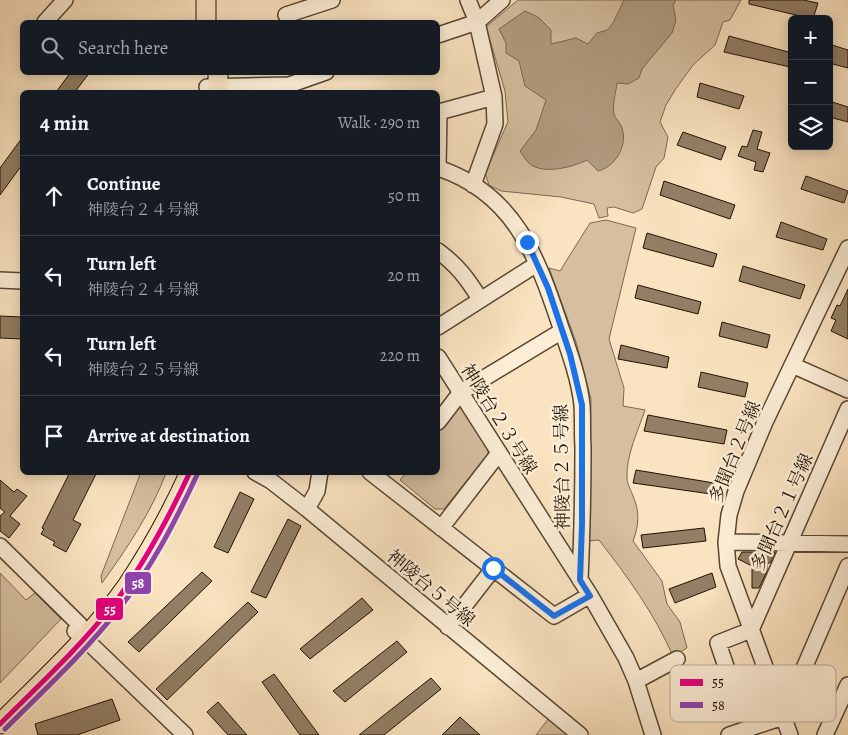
<!DOCTYPE html>
<meta charset="utf-8">
<style>
body{margin:0;font-family:Alegreya,"Noto Serif JP",serif;background:#20242c;color:#f1f3f6}
.controls{position:absolute;right:15px;top:15px;display:grid;overflow:hidden;border-radius:8px;box-shadow:0 2px 12px #0003}
.controls button{width:45px;height:45px;display:grid;place-items:center;padding:0;border:0;border-bottom:1px solid #363941;background:#171b24;color:#f1f3f6;font:25px sans-serif}
.stop{position:absolute;width:15px;height:15px;margin:-11px;border:4px solid #1a73e8;border-radius:50%;background:#fff}
.stop.end{background:#1a73e8;border-color:#fff;box-shadow:0 1px 5px #0008}
.list{margin:0;padding:0;list-style:none}
h2{display:flex;justify-content:space-between;align-items:center;height:65px;margin:0;padding:0 20px;font-size:21px}
h2 small{font-size:16px;font-weight:400;color:#9ea1a6}
.list li{display:grid;grid-template-columns:32px 1fr auto;gap:15px;align-items:center;box-sizing:border-box;height:80px;padding:0 20px;border-top:1px solid #363941}
.list b{display:block;font-size:19px;white-space:nowrap}
.list p{margin:0;font-size:16px;white-space:nowrap;color:#9ea1a6}
.list em{font-size:16px;font-style:normal;color:#9ea1a6}
.icon{flex:none;width:28px;height:28px;fill:none;stroke:currentColor;stroke-width:2;stroke-linecap:round;stroke-linejoin:round}
.map{position:relative;flex:none;width:848px;height:735px;overflow:hidden}
.search{position:absolute;background:#171b24;box-shadow:0 2px 12px #0003;left:20px;top:20px;width:420px;height:55px;display:flex;align-items:center;gap:12px;box-sizing:border-box;padding:0 18px;border-radius:8px;color:#9ea1a6;font-size:19px}
.panel{position:absolute;background:#171b24;box-shadow:0 2px 12px #0003;left:20px;top:90px;width:420px;height:385px;border-radius:8px}
.map>svg:first-child{display:block}
.green{fill:#d5bfa0;stroke:#7c6852}
.water{fill:#b19c80;stroke:#78654e}
.building{fill:#927f65;stroke:#221203}
.lines{fill:none;stroke-linecap:round;stroke-linejoin:round}
.minor-casing{stroke:#584632;stroke-width:18}
.major-casing{stroke:#221203;stroke-width:21}
.minor{stroke:#fcedd6;stroke-width:15}
.major{stroke:#fae3c0;stroke-width:19}
.bus-1-casing{stroke:#fcedd6;stroke-width:9}
.bus-2-casing{stroke:#fcedd6;stroke-width:9}
.bus-1{stroke:#e5007d;stroke-width:5}
.bus-2{stroke:#8e44ad;stroke-width:5}
.route{stroke:#1a73e8;stroke-width:6}
.labels{text-anchor:middle;stroke-width:5;stroke-linejoin:round;paint-order:stroke}
.street-label{font-size:18px;fill:#221203;stroke:#fcedd6}
.key{fill:#fcedd6;stroke:#bbab97;stroke-width:1}
.key-label{font-size:14px;fill:#221203}
.line-badge{stroke:#fcedd6;stroke-width:2}
.badge-label{font-size:14px;text-anchor:middle;font-weight:bold;fill:#fff}
</style>
<div class="map">
<svg width="848" height="735" viewBox="0 0 848 735">
<rect width="100%" height="100%" fill="#fae3c0"/>
<filter id="stains"><feTurbulence type="fractalNoise" baseFrequency=".004" numOctaves="4"/><feColorMatrix values="0 0 0 0 .2 0 0 0 0 .09 0 0 0 0 .02 0 0 0 .5 -.17"/></filter>
<radialGradient id="worn" r=".72"><stop offset=".6" stop-color="#630" stop-opacity="0"/><stop offset="1" stop-color="#630" stop-opacity=".3"/></radialGradient>
<path class="green" d="M518,0H741L730,20L723,22L715,45L693,65L675,90L666,105L660,122L668,137L664,158L656,167L642,209L633,213L614,207L607,208L608,216L599,218L594,204L561,197L501,191L489,185L485,173L508,122L505,91L486,27Z
M606,220L636,228L609,339L624,388L623,406L645,410C638,431 626,455 627,478C627,484 631,490 633,496C640,512 639,525 633,541L662,581L667,604L680,622L687,648L673,656C654,613 627,576 599,540L587,541L591,399L576,342L549,268L560,271L590,223Z
M455,407H464L488,445V454L444,509H435L400,480L406,473L438,472V430Z
M141,472L166,473C152,511 126,550 102,583L101,576Z
M0,573L26,600L35,593L61,619L0,683Z
M549,718L570,735H536Z"/>
<path class="water" d="M624,0H676L673,5L676,20L672,33L642,69L639,78L628,84L617,83C616,92 612,105 614,114C615,119 621,123 622,128C628,146 615,167 598,171L587,160C573,167 544,175 530,164C526,161 523,155 520,151L536,130L546,100L525,86L519,61L506,53V43L499,29L525,11L538,17L551,30V44L576,38L588,44L597,33L607,30L613,23Z"/>
<path class="building" d="M749,0H803L818,3L813,19L749,4Z
M729,36L792,53L790,67L724,52Z
M832,45L848,50V68L829,63Z
M71,72H90L75,92H56Z
M700,83L744,96L739,109L697,97Z
M829,101L848,107V122L829,117Z
M753,130L762,132L757,149L770,153L763,172L754,170L756,162L738,156L742,146L747,147Z
M683,132L726,147L721,160L677,145Z
M22,138V165L0,195V168Z
M806,176L848,191L844,203L801,189Z
M664,181L735,205L730,219L660,195Z
M781,222L827,239L823,250L776,237Z
M647,233L717,254L713,267L643,248Z
M743,266L805,285L800,299L739,281Z
M638,285L701,302L698,314L635,298Z
M848,289V339L831,331L836,320L831,318L837,305L840,306Z
M0,316L22,317V339L0,338Z
M722,322L770,335L767,348L719,336Z
M621,345L669,357L667,368L618,359Z
M701,372L748,383L745,397L698,387Z
M648,415L727,430L724,444L644,431Z
M636,470L714,483L711,494L633,483Z
M70,472H97L73,520L81,524L66,552L53,545L55,542L41,534L44,529L42,528Z
M0,480L14,492L17,489L27,496L10,516L20,524L9,538L0,531V516L5,512L0,508Z
M240,492L254,499L228,553L214,547Z
M288,519L301,526L266,598L251,592Z
M704,528L706,541L643,548L641,535Z
M742,552H755L759,554L762,552H775L771,562L767,564V571L759,588H752V566L738,559Z
M202,572L212,581L139,652L128,642Z
M712,573L716,587L675,603L669,589Z
M362,598L373,610L310,659L300,649Z
M248,602L258,612L167,700L156,689Z
M397,641L407,652L345,702L333,691Z
M274,674L319,735H300L262,682Z
M431,678L441,689L384,735H359Z
M112,699L120,720L77,735H38L35,724Z
M218,702L247,735H228L207,712Z
M460,717L480,735H442Z"/>
<g class="lines">
<defs>
<path id="minor" d="M468,0L477,22L494,97L495,124L473,185
M286,15L332,0
M45,22L65,0
M438,35L477,22L502,0
M207,87L289,85L326,72
M438,168C514,193 537,256 560,325C569,351 579,378 582,405C583,419 582,433 583,447C583,491 582,535 580,580
M438,169L439,112L494,97
M438,251C457,265 467,278 480,299
M0,280L22,281
M438,327L537,264
M438,357L590,595L626,658L636,681L653,735
M792,365L848,390
M438,422L461,392L562,331
M255,472L271,481L307,509L580,735
M370,472L554,616L590,595
M307,509L317,491L320,472
M441,528L499,453
M726,542L848,544
M0,546L80,625
M448,627L493,569
M75,631L84,638L185,735
M636,681L677,659
M770,681L735,693L718,643L751,630L848,409
M729,735L783,717L848,566
M790,735L728,566L726,542L729,515L736,491L765,422L848,248
M825,735L848,685"/>
<path id="major" d="M206,0V22
M218,72V92
M0,724C43,680 91,637 127,586C151,550 172,512 190,472"/>
</defs>
<use href="#minor" class="minor-casing"/>
<use href="#major" class="major-casing"/>
<use href="#minor" class="minor"/>
<use href="#major" class="major"/>
<defs>
<path id="bus-1" d="M0,724C39,685 79,648 113,605C144,565 168,519 190,472"/>
<path id="bus-2" d="M5,729C44,690 84,653 118,610C151,569 175,522 197,475"/>
</defs>
<use href="#bus-1" class="bus-1-casing"/>
<use href="#bus-2" class="bus-2-casing"/>
<use href="#bus-1" class="bus-1"/>
<use href="#bus-2" class="bus-2"/>
</g>
<g class="lines">
<path class="route" d="M493,568L554,616L590,596L580,580L582,524V405L570,354L548,288L527,242"/>
</g>
<g class="labels">
<g class="street-label">
<text transform="translate(499 419) rotate(58)" y="6">神陵台２３号線</text>
<text transform="translate(735 452) rotate(-68)" y="6">多聞台２号線</text>
<text transform="translate(562 467) rotate(-91)" y="6">神陵台２５号線</text>
<text transform="translate(782 512) rotate(-66)" y="6">多聞台２１号線</text>
<text transform="translate(431 588) rotate(40)" y="6">神陵台５号線</text>
</g>
</g>
<rect x="670" y="665" width="166" height="57" rx="8" class="key"/>
<rect x="680" y="679" width="23" height="7" fill="#e5007d"/>
<rect x="680" y="702" width="23" height="6" fill="#8e44ad"/>
<g class="key-label">
<text x="712" y="687">55</text>
<text x="712" y="710">58</text>
</g>
<g class="line-badge">
<rect x="124" y="571" width="28" height="24" rx="5" fill="#8e44ad"/>
<rect x="95" y="597" width="29" height="24" rx="5" fill="#e5007d"/>
</g>
<g class="badge-label">
<text x="138" y="588">58</text>
<text x="110" y="614">55</text>
</g>
<rect width="100%" height="100%" filter="url(#stains)"/>
<rect width="100%" height="100%" fill="url(#worn)"/>
</svg>
<div class="controls">
<button>+</button>
<button>−</button>
<button><svg class="icon" aria-label="layers" viewBox="0 0 24 24"><path d="M12 4l9 5-9 5-9-5zM3 14l9 5 9-5"/></svg></button>
</div>
<div class="stop" style="left:493px;top:568px"></div>
<div class="stop end" style="left:527px;top:242px"></div>
<div class="search"><svg class="icon" aria-label="search" viewBox="0 0 24 24"><circle cx="10" cy="10" r="6"/><path d="M15 15l6 6"/></svg>Search here</div>
<section class="panel">
<h2>4 min<small>Walk · 290 m</small></h2>
<ul class="list">
<li><svg class="icon" aria-label="ahead" viewBox="0 0 24 24"><path d="M12 20V5M6 11l6-6 6 6"/></svg><div><b>Continue</b><p>神陵台２４号線</p></div><em>50 m</em></li>
<li><svg class="icon" aria-label="left" viewBox="0 0 24 24"><path d="M17 20v-9H6M10 6l-5 5 5 5"/></svg><div><b>Turn left</b><p>神陵台２４号線</p></div><em>20 m</em></li>
<li><svg class="icon" aria-label="left" viewBox="0 0 24 24"><path d="M17 20v-9H6M10 6l-5 5 5 5"/></svg><div><b>Turn left</b><p>神陵台２５号線</p></div><em>220 m</em></li>
<li><svg class="icon" aria-label="arrive" viewBox="0 0 24 24"><path d="M6 21V4h12l-3 4 3 4H6"/></svg><div><b>Arrive at destination</b></div></li>
</ul>
</section>
</div>
